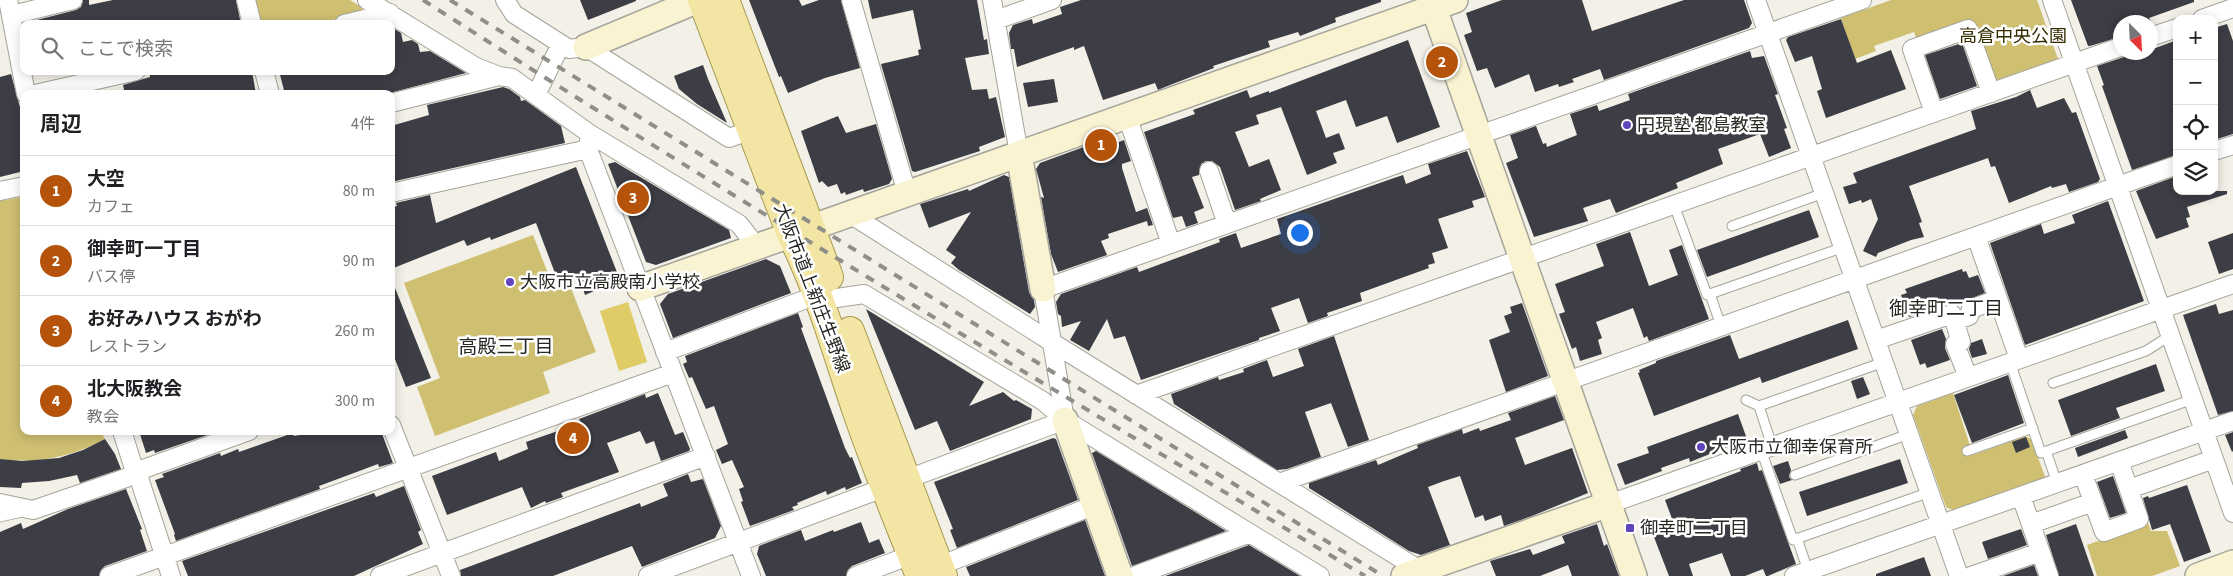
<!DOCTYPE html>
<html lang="ja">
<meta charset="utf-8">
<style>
body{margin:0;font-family:"Source Sans 3","Noto Sans JP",sans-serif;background:#f6f6f6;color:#202124}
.controls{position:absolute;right:15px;top:15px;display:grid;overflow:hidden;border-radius:10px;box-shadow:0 2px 12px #0003}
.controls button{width:45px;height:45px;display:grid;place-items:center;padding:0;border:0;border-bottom:1px solid #e0e0e0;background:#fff;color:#202124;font:25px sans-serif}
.compass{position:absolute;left:2113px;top:15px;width:45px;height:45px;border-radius:50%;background:#fff;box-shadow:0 2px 12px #0003;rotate:156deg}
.you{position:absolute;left:1299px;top:232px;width:18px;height:18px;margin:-12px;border:4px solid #fff;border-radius:50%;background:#1a73e8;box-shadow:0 0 0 8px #1a73e833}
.badge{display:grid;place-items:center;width:32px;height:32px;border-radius:50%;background:#b45309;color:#fff;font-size:16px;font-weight:700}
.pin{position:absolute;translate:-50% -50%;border:2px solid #fff;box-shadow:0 1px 5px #0006}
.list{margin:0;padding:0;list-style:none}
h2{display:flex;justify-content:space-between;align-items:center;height:65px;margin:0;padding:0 20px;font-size:21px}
h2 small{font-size:16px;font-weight:400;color:#757577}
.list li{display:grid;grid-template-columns:32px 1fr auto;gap:15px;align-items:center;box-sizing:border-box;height:70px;padding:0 20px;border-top:1px solid #e0e0e0}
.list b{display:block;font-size:19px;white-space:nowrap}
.list p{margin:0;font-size:16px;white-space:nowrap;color:#757577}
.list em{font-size:16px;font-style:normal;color:#757577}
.icon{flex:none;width:28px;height:28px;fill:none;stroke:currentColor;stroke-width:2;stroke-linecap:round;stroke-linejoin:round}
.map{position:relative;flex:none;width:2233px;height:576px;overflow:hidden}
.search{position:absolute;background:#fff;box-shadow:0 2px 12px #0003;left:20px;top:20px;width:375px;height:55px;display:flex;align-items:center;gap:12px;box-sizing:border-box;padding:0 18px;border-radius:10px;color:#757577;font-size:19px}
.panel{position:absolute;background:#fff;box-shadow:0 2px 12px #0003;left:20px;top:90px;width:375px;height:345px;border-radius:10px}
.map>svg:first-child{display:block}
.green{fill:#cfbf71}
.water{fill:#e0cc67}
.building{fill:#3d3d45}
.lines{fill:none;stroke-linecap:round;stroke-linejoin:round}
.lane-casing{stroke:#a5a49a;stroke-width:11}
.street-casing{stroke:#a5a49a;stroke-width:20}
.secondary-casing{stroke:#a5a49a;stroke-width:28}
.primary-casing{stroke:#a69950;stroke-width:30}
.lane{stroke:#fff;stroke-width:9}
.street{stroke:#fff;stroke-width:18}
.secondary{stroke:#f9f3d2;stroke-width:25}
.primary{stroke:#f3e6a4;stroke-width:28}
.rail{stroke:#8f8e88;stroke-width:4;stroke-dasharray:9 9;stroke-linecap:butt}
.poi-dot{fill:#5f44bd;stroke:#fff;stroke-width:2}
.labels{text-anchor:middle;stroke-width:5;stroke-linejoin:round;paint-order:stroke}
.park-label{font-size:18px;fill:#342c00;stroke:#fff}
.poi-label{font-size:18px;fill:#272723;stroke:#fff;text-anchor:start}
.street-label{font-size:18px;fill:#272723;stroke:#fff}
.neighbourhood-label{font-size:19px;fill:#272723;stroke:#fff}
</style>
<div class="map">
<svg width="2233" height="576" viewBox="0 0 2233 576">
<rect width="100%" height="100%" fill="#f2f0e7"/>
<path class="green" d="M255,0H350L363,8L362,12L317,24H261Z
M1891,0H2037L2058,59L1994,81L1971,23L1917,41L1914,32L1874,46L1876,51L1855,59L1841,18Z
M22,197L24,431H100L105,439C72,457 37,464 0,459V201Z
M533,235L554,289L569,283L596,352L543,372L550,393L435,436L417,387L440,378L404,283Z
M1953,393L1973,455L2025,436L2031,439L2046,479L1955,511L1946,507L1913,415L1917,406Z
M2148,523L2151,531H2167L2180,566L2152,576H2097L2087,545Z"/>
<path class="water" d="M628,302L647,362L619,371L600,311Z"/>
<path class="building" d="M83,0H89V5L113,0H236L241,24H30L29,22L76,10L81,7Z
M580,0H636V1L588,20Z
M749,0H799L802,6L819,0H841L860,68L825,78L788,93L781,76L779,77Z
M868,0H977L984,40L987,39L989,54L965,58L972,90L987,89L989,99L996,97L1005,137L979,147L980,151L915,172L912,171L881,64L919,55L918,50L921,49L913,10L872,19Z
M1081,0H1381V2L1335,18L1336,22L1300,36L1298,32L1268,41L1270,47L1213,66L1214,68L1165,87L1158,90L1155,83L1103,100L1084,46L1074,50V47L1017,67L1014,49H1011L1009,33L1013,25L1032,19L1033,24L1062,14L1060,7Z
M1502,0H1582L1592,31L1684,0H1744L1752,23L1749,28L1604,80L1600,69L1572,79L1574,82L1559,87L1558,84L1535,92L1529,74L1495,88L1487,68L1477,71L1464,35L1472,32L1466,13Z
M2071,0H2194V2L2149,18L2151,22H2120V37L2090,46H2088Z
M1841,19L1857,63L1891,50L1906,89L1826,118L1817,91L1822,89L1812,56L1795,62L1786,40L1788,37Z
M2227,24L2233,41V134L2214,140V28Z
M391,27L401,33L403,42L412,40L418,44L420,52L430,51L466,73L386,94H285L279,71H391Z
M1408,40L1440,127L1397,143L1387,116L1356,127L1346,100L1316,111L1326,138L1339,133L1345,149L1333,153L1337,163L1307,175L1281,107L1256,115L1259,124L1235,132L1249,167L1269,159L1281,190L1260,199L1261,201L1235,210L1220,167L1212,161H1206L1201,164L1199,175L1192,177L1204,208L1194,212L1198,223L1186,227L1182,216L1173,218L1144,132L1195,114L1193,110L1247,90L1250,98L1269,91V93Z
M2177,40V155L2132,170L2102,86L2104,85L2097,66L2124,57L2129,52H2150V50Z
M1962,43L1977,86L1940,99L1925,55Z
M1750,51L1752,58L1764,56L1778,94L1775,95L1787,128L1784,129L1791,148L1769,157L1760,134L1718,149L1723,164L1676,183L1678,188L1616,213L1610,199L1583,208L1588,221L1534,237L1506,163L1518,158L1510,135L1536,126L1543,144L1546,143L1547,147L1577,135L1570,114L1597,105L1599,111L1630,100L1628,94Z
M703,65L708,79L727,123L697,104L679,89L674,76Z
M168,71H252L256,94H125L123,85L150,77V75Z
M11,74L24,122V171L0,177V77Z
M1054,79L1058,102L1028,107L1023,83Z
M503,87L509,89L520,97L521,101L525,100L561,126L565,143L391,182V126L429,115L427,105Z
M2030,90L2037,108L2064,98L2072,113L2076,112L2100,179L2098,182L2069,192L2066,184L2052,188L2051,186L2009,203L1995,166L1991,167L1988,158L1909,186L1922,222L1919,223L1924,237L1911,240L1878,253L1876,257L1863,251L1878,219L1871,199L1862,203L1861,200L1849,204L1843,187L1857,183L1853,173L1976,129L1971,111L2016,97Z
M838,116L846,133L876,124L892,179L889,184L864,192L863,189L846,195L845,192L841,194L837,184L828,187L822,181L819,183L801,131Z
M1111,137L1114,144L1124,140L1131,161L1122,164V168L1136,212L1147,208L1153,225L1148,226L1147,221L1108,234L1109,238L1101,241L1107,255L1058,272L1051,254L1041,197L1044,198L1036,169L1040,163Z
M1467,151L1485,197L1472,201L1474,207L1438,219L1448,248L1432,253L1435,263L1428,265L1429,268L1360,293L1362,301L1327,313L1328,316L1308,323L1299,298L1271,308L1280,331L1259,338V340L1141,380L1125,336L1114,339L1107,319L1089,351L1070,340L1081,321L1062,327L1061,316L1058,314L1056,302L1061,294L1137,267L1139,272L1220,242L1219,239L1236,233L1241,248L1281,234L1277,219L1394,178L1403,175L1406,184L1431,174L1428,164Z
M615,162L729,230L731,238L656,265L646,262L608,164Z
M576,167L620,280L585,295L578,274L558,281L536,223L491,240L490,237L467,246L464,240L391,269V208L397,206L396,203L430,195L436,223Z
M1004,175L1009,177L1029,292L1034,300L1035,307L1030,314L959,270L951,263L956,257L946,250L971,212L929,228L920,204L968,189L969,191Z
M2177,176V191H2227V194L2187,207L2190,217L2186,218L2189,227L2156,239L2136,191Z
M2108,201L2144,301L2025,345L1990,243L2041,224L2044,234L2075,223L2072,215Z
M1809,210L1819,237L1707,277L1697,250Z
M1630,232L1649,286L1678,275L1669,250L1682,245L1709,319L1649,341L1647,336L1644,338L1633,308L1596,322L1602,338L1598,340L1602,354L1580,361L1576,347L1572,349L1559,314L1565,312L1555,284L1604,266L1596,244Z
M2233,233V269L2219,274L2208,242Z
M766,259L780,266L791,293L673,338L660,304L668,294Z
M1962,269L1963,272L1966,271L1969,278L1978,275L1985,293L1956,305L1949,304L1909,317L1901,295L1907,293L1905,289Z
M391,278L431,378L406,387L391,349Z
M1522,303L1548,376L1506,392L1489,340L1510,332L1504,316L1512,313L1510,307Z
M2216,304L2219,314L2233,310V411L2218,415L2183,315Z
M866,309L984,382L969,406L1003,392L1014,401L1016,400L1032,409L1031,419L950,451L937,421L915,430Z
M798,313L803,327L801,328L845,448L850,458L852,457L862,483L846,490L845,487L827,495L826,491L797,503L798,505L792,507L794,510L750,526L741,502L743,501L739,489L744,487L732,460L722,464L716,450L728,444L714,406L706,409L692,377L689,378L683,364L687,362L685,356Z
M1848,320L1858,349L1762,383L1760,377L1654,416L1638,373L1640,372L1639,370L1656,363V361L1730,335L1739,359Z
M1942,329L1946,339L1945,348L1950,360L1927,368L1925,363L1920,365L1911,340Z
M1334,336L1369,440L1348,447L1331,403L1305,412L1321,457L1287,469L1277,470L1174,404L1171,394L1218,377L1219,380L1244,372L1243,369L1267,360L1273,377L1304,366L1298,349Z
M1982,339L1987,354L1972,358L1969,349L1971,343Z
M2156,364L2165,391L2116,408L2120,418L2071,436L2058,400Z
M2008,375L2024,423L1972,443L1954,395Z
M1863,377L1870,394L1857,399L1851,381Z
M658,393L675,435L683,432L690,449L689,451L661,461L654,441L646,444L640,431L607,443L619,472L561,493L563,497L546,503L545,501L531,508L522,487L447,515L432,476L496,452L499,461L528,449L526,442L581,423L579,419L645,394L646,398Z
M1555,396L1564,420L1515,438L1525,465L1572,448L1588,493L1532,516L1504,526L1501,515L1485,521L1483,515L1475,518L1460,476L1444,481L1428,487L1450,545L1421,555L1409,551L1309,488V483L1376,460L1378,465L1418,448L1417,445L1462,429L1463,434L1479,428L1480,431L1511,420L1508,413Z
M1738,414L1747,439L1690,462L1689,458L1661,468L1662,471L1625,485L1617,464L1649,453L1647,447Z
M2125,430L2128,438L2078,457L2075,448Z
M139,431H212L213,433L155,453L154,450L146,453Z
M310,431H381L393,463L379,467L378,464L319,486L320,489L176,541L174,535L175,534L155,480L164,477L162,474L220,453L221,456L238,449L239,452L293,433L294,436L300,435Z
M2233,432V451L2232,452L2225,435Z
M2026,437L2030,447L2016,453L2012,442Z
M1053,438L1056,439L1078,500L957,548L950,530L953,529L934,482Z
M105,439L115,454L121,469L80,483L77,475L49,481L22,483L21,488L0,487V459L22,461L59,458L83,450Z
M1096,451L1226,531L1132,566L1092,453Z
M1900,459L1908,483L1807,516L1799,492Z
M1788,461L1791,470L1789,477L1792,480L1780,484L1773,466Z
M1757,463L1759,471L1762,470L1796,564L1768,576H1766L1763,569L1745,576H1731L1722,553L1689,564L1693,576H1669L1652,532L1674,524L1665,500L1741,471L1740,469Z
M688,474L691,482L703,479L721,526L715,538L642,567L632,546L553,576H461L460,570L640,503L641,507L668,496L663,484Z
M2113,476L2126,513L2110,518L2097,482Z
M2187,485L2211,552L2184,562L2170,524L2152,530L2143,498L2148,496L2149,498Z
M404,486L421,530L418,532L423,544L354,576H188L182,561L374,493L376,497Z
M126,489L142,529L140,530L147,551L105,566L101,570L99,576H0V532L21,523L23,529L68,509Z
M1085,520L1105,576H970L966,567Z
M861,522L869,543L879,539L885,553L852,566L848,570L846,576H766L757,554L759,546L801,530L805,541L833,530L834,532Z
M1597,524L1604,546L1607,544L1619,576H1572L1568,565L1540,576H1496L1490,561L1530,549L1533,555L1565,543L1562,536Z
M2076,524L2094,576H2059L2046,535Z
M2021,529L2027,545L1988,559L1982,542Z
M1249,545L1300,576H1165Z
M1924,557L1931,576H1876V574Z
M2034,565L2038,576H2003Z"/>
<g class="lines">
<defs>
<path id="lane" d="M1674,205L1707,295L1844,247
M1732,226L1824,193
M1710,294L1721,326
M2010,362L2041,453L2193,399
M2053,383L2146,351L2171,335
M1746,400L1759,406L1772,446
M1759,406L1884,362
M1761,450L1793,540L1930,492
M1967,451L2033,428
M2046,451L2057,483
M1795,475L1909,434
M0,517L22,512
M1797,538L1808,571"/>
<path id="street" d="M8,0L26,94
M246,0L252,24
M367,0L476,67L499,76L512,78L590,134L739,224L757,247
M505,0L514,14L569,49L586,47L729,138L751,130
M851,0L907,193
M992,0L1019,154
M1756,0L1959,576
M2052,0L2233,513
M12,15L73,0
M2202,19L2233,8
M996,20L1052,0
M344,24L390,13
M2150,37L2177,28
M264,71L270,94
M35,94L136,71
M536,95L561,44
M391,103L499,76
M1934,113L1912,49L1968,29L1991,93
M1127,116L1171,244
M590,134L588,149L751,576
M2214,151L2233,145
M1209,171L1227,224
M0,191L24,186
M391,193L588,149
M850,214L1053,343L1426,574
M1976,236L2019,359
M837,298L864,294L1043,401L1065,420L1320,576
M1954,321L1969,316L1971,309L1998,299
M1876,340L1952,314L1961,342L1955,344L1968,377
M665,352L817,295
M1136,395L2120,47
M391,425L451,576
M122,431L135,472L139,478L171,576
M2083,474L2104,532L2139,519L2119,461
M1279,483L2177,165
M2129,489L2214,459
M2021,496L2049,576
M0,503L33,510L126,478L135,472L249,431
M1609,504L2233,284
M2031,524L2093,502
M939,566L1095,505
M109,576L673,373
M380,576L706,456
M648,576L1065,420L1043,289L1862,0
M856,576L911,555
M1134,576L1250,533
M1794,576L2233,421
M1971,576L2040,552"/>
<path id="secondary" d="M1431,0L1634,576
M586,47L698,0
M1019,154L1043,289
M640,288L1455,0
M1065,420L1120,576
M1404,576L1609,504
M2198,576L2233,563"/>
<path id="primary" d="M702,0L791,234C819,290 836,350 856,409C875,465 898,520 920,576
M725,0L829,277
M850,331L943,576"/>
</defs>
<use href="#lane" class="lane-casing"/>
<use href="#street" class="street-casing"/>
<use href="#secondary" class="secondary-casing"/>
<use href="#primary" class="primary-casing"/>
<use href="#lane" class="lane"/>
<use href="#street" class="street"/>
<use href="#secondary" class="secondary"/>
<use href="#primary" class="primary"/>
<path class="rail" d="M423,0C733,199 1049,387 1365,576
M450,0L1383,576"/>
</g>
<g class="poi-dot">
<circle cx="1627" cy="125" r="5"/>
<circle cx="510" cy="282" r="5"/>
<circle cx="1701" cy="447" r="5"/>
<rect x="1625" y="523" width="10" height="10" rx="2.5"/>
</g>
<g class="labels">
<g class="park-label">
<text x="2013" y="42">高倉中央公園</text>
</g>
<g class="poi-label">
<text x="1637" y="131">円現塾 都島教室</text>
<text x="520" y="288">大阪市立高殿南小学校</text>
<text x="1711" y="453">大阪市立御幸保育所</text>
<text x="1640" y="534">御幸町二丁目</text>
</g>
<g class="street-label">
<text transform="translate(812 288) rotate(69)" y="6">大阪市道上新庄生野線</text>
</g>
<g class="neighbourhood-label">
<text x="1946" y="315">御幸町二丁目</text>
<text x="506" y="353">高殿三丁目</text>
</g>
</g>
</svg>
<div class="controls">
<button>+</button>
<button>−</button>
<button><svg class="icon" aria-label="locate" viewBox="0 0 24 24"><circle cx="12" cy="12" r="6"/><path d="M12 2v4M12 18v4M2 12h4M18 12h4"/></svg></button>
<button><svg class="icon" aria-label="layers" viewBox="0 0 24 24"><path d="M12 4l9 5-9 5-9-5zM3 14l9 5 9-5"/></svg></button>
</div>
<svg class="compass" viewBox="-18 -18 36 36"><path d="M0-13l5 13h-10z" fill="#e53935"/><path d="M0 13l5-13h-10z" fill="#757577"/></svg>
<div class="you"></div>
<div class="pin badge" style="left:1101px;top:145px">1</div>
<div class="pin badge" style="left:1442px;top:62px">2</div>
<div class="pin badge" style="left:633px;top:198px">3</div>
<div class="pin badge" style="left:573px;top:438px">4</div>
<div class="search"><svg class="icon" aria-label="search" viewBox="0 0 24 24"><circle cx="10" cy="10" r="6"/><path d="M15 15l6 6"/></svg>ここで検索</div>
<section class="panel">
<h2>周辺<small>4件</small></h2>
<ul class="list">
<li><span class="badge">1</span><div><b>大空</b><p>カフェ</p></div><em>80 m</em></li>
<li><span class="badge">2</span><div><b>御幸町一丁目</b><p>バス停</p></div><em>90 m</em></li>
<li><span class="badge">3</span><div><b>お好みハウス おがわ</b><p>レストラン</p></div><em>260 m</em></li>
<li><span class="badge">4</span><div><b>北大阪教会</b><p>教会</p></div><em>300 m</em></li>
</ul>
</section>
</div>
